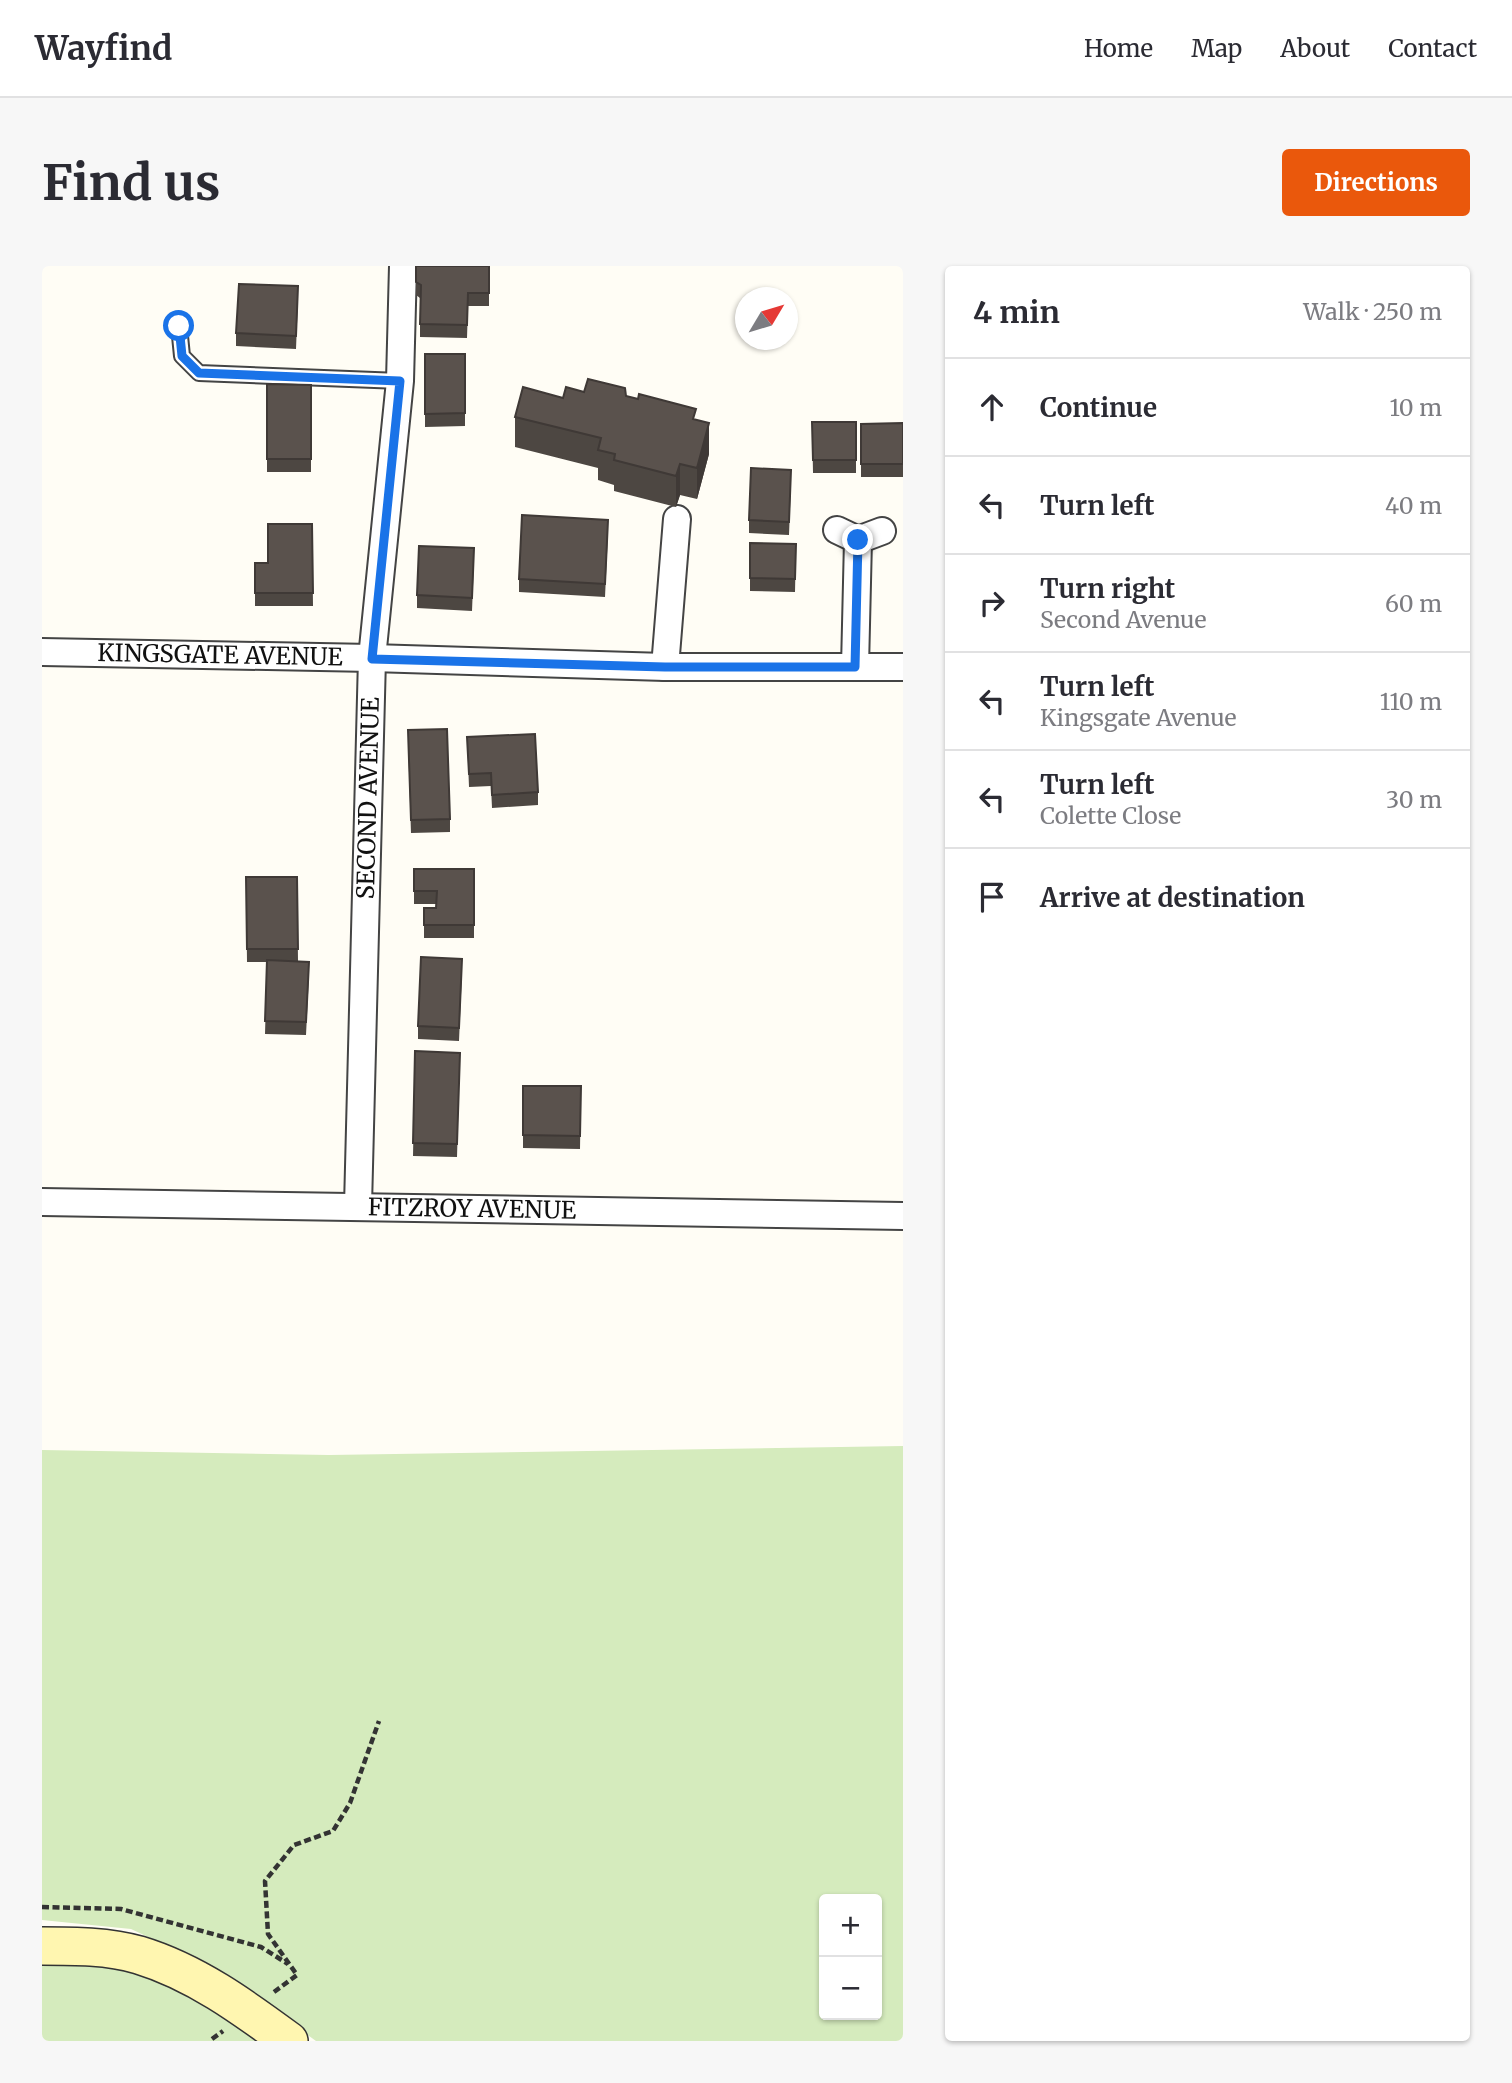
<!DOCTYPE html>
<meta charset="utf-8">
<style>
body{margin:0;font-family:Merriweather,serif;background:#f7f7f7;color:#2b2b33}
.controls{position:absolute;right:21px;bottom:21px;display:grid;overflow:hidden;border-radius:7px;box-shadow:0 2px 5px #0004}
.controls button{width:63px;height:63px;display:grid;place-items:center;padding:0;border:0;border-bottom:2px solid #e1e1e2;background:#fff;color:#2b2b33;font:35px sans-serif}
.compass{position:absolute;left:693px;top:21px;width:63px;height:63px;border-radius:50%;background:#fff;box-shadow:0 2px 5px #0004;rotate:52deg}
.stop{position:absolute;width:21px;height:21px;margin:-16px;border:5px solid #1a73e8;border-radius:50%;background:#fff}
.stop.end{background:#1a73e8;border-color:#fff;box-shadow:0 2px 7px #0008}
.list{margin:0;padding:0;list-style:none}
h2{display:flex;justify-content:space-between;align-items:center;height:91px;margin:0;padding:0 28px;font-size:30px}
h2 small{font-size:23px;font-weight:400;color:#7c7c81}
.list li{display:grid;grid-template-columns:46px 1fr auto;gap:21px;align-items:center;box-sizing:border-box;height:98px;padding:0 28px;border-top:2px solid #e1e1e2}
.list b{display:block;font-size:26px;white-space:nowrap}
.list p{margin:0;font-size:23px;white-space:nowrap;color:#7c7c81}
.list em{font-size:23px;font-style:normal;color:#7c7c81}
.icon{flex:none;width:38px;height:38px;fill:none;stroke:currentColor;stroke-width:2;stroke-linecap:round;stroke-linejoin:round}
.map{position:relative;flex:none;width:861px;height:1775px;overflow:hidden;border-radius:7px}
header{display:flex;align-items:center;gap:42px;box-sizing:border-box;height:98px;padding:0 35px;background:#fff;border-bottom:2px solid #e1e1e2}
header strong{font-size:33px}
nav{display:flex;gap:38px;margin-inline-start:auto;font-size:24px}
.intro{display:flex;align-items:center;justify-content:space-between;box-sizing:border-box;height:168px;padding:0 42px}
h1{margin:0;font-size:49px}
.button{padding:18px 32px;border-radius:7px;background:#ea580c;color:#fff;font-size:24px;font-weight:700}
main{display:flex;gap:42px;padding:0 42px}
aside{flex:1;background:#fff;border-radius:7px;box-shadow:0 2px 5px #0004}
.map>svg:first-child{display:block}
.green{fill:#d5ebbd;fill-rule:evenodd}
.lines{fill:none;stroke-linecap:round;stroke-linejoin:round}
.lane-casing{stroke:#444;stroke-width:18}
.street-casing{stroke:#444;stroke-width:30}
.secondary-casing{stroke:#333;stroke-width:40}
.path{stroke:#333;stroke-width:4.5;stroke-dasharray:7 3.5;stroke-linecap:butt}
.lane{stroke:#fff;stroke-width:14}
.street{stroke:#fff;stroke-width:26}
.secondary{stroke:#fff6b0;stroke-width:37}
.wall{fill:#4d4742}
.shaded-wall{fill:#3f3936}
.building{fill:#5a524d;stroke:#3f3936;stroke-width:2}
.route{stroke:#1a73e8;stroke-width:9}
.labels{text-anchor:middle;stroke-width:7;stroke-linejoin:round;paint-order:stroke}
.street-label{font-size:24px;fill:#111;stroke:#fff}
</style>
<header>
<strong>Wayfind</strong>
<nav><a>Home</a><a>Map</a><a>About</a><a>Contact</a></nav>
</header>
<div class="intro"><h1>Find us</h1><a class="button">Directions</a></div>
<main>
<div class="map">
<svg width="861" height="1775" viewBox="0 0 861 1775">
<rect width="100%" height="100%" fill="#fffdf5"/>
<path class="green" d="M861,1180V1775H274L194,1717L147,1690L89,1663L0,1654V1184L287,1189ZM782,1633H835V1749H782Z
M0,1685L116,1709L235,1775H0Z"/>
<g class="lines">
<defs>
<path id="lane" d="M137,60L140,90L157,107L358,115"/>
<g id="street">
<path d="M795,264L816,274L840,265"/>
<path id="s1" d="M0,386L330,392L623,401H861"/>
<path d="M623,401L635,253"/>
<path d="M813,401L816,274"/>
<path id="s2" d="M0,936L861,950"/>
<path id="s3" d="M316,940L330,392L358,115L361,0"/>
</g>
<path id="secondary" d="M0,1680C31,1680 67,1680 97,1689C153,1706 201,1741 247,1775"/>
</defs>
<use href="#lane" class="lane-casing"/>
<use href="#street" class="street-casing"/>
<use href="#secondary" class="secondary-casing"/>
<path class="path" d="M0,1641L79,1643L219,1681L246,1698
M232,1726L255,1709L226,1668L223,1615L252,1579L291,1565L308,1537L337,1455
M170,1773L181,1765"/>
<use href="#lane" class="lane"/>
<use href="#street" class="street"/>
<use href="#secondary" class="secondary"/>
</g>
<path class="wall" d="M374,0H447V40H426L425,72L378,71V32L374,29Z
M256,33L254,83L194,80V67Z
M383,88H423V160L383,161Z
M225,118L269,119V206H225Z
M542,126L584,130L654,154L667,188L655,233L638,229L634,241L572,225V219L556,214V202L473,181V151L521,132Z
M770,156H814V207H771Z
M861,157V211H819V158Z
M749,217L747,269L707,267V254Z
M270,258L271,340H213V297H226Z
M566,267L563,331L477,326V313Z
M708,277L754,278L753,326L708,325Z
M432,295L430,345L375,342V329Z
M425,471L496,526V539L450,542L449,520L427,521Z
M366,477L408,553V566L369,567Z
M372,603H432V672H382V642H394V638H372Z
M204,611H255L256,695L267,709L264,769L223,768L225,696H205Z
M420,706L417,775L376,773V760Z
M373,785L418,787L415,891L371,890Z
M481,820H539L538,883L481,882Z"/>
<path class="shaded-wall" d="M667,157V188L655,233V202Z
M638,198V229L634,241V210Z"/>
<path class="building" d="M374,0H447V27H426L425,59L378,58L379,19L374,16Z
M197,18L256,20L254,70L194,67Z
M383,88H423V147L383,148Z
M546,113L583,122L584,130L596,133L597,128L654,143L651,153L667,157L655,202L638,198L634,210L572,194L573,188L556,184L559,172L473,151L481,121L521,132L524,121L542,126Z
M225,118L269,119V193H225Z
M770,156H814V194H771Z
M861,157V198H819V158Z
M709,202L749,204L747,256L707,254Z
M480,249L566,254L563,318L477,313Z
M226,258H270L271,327H213V297H226Z
M708,277L754,278L753,313L708,312Z
M377,280L432,282L430,332L375,329Z
M405,463L408,553L369,554L366,464Z
M493,468L496,526L450,529L449,507L427,508L425,471Z
M372,603H432V659H382V642H394L395,625H372Z
M204,611H255L256,683H205Z
M379,691L420,693L417,762L376,760Z
M225,694L267,696L264,756L223,755Z
M373,785L418,787L415,878L371,877Z
M481,820H539L538,870L481,869Z"/>
<g class="lines">
<path class="route" d="M137,60L140,90L157,107L358,115L330,393L623,401H813L816,274"/>
</g>
<g class="labels">
<g class="street-label">
<text dy="8" stroke="none"><textPath href="#s1" startOffset="178">KINGSGATE AVENUE</textPath></text>
<text dy="8" stroke="none"><textPath href="#s3" startOffset="408">SECOND AVENUE</textPath></text>
<text dy="8" stroke="none"><textPath href="#s2" startOffset="430">FITZROY AVENUE</textPath></text>
</g>
</g>
</svg>
<div class="controls">
<button>+</button>
<button>−</button>
</div>
<svg class="compass" viewBox="-18 -18 36 36"><path d="M0-13l5 13h-10z" fill="#e53935"/><path d="M0 13l5-13h-10z" fill="#7c7c81"/></svg>
<div class="stop" style="left:137px;top:60px"></div>
<div class="stop end" style="left:816px;top:274px"></div>
</div>
<aside>
<h2>4 min<small>Walk · 250 m</small></h2>
<ul class="list">
<li><svg class="icon" aria-label="ahead" viewBox="0 0 24 24"><path d="M12 20V5M6 11l6-6 6 6"/></svg><div><b>Continue</b></div><em>10 m</em></li>
<li><svg class="icon" aria-label="left" viewBox="0 0 24 24"><path d="M17 20v-9H6M10 6l-5 5 5 5"/></svg><div><b>Turn left</b></div><em>40 m</em></li>
<li><svg class="icon" aria-label="right" viewBox="0 0 24 24"><path d="M7 20v-9h11M14 6l5 5-5 5"/></svg><div><b>Turn right</b><p>Second Avenue</p></div><em>60 m</em></li>
<li><svg class="icon" aria-label="left" viewBox="0 0 24 24"><path d="M17 20v-9H6M10 6l-5 5 5 5"/></svg><div><b>Turn left</b><p>Kingsgate Avenue</p></div><em>110 m</em></li>
<li><svg class="icon" aria-label="left" viewBox="0 0 24 24"><path d="M17 20v-9H6M10 6l-5 5 5 5"/></svg><div><b>Turn left</b><p>Colette Close</p></div><em>30 m</em></li>
<li><svg class="icon" aria-label="arrive" viewBox="0 0 24 24"><path d="M6 21V4h12l-3 4 3 4H6"/></svg><div><b>Arrive at destination</b></div></li>
</ul>
</aside>
</main>
